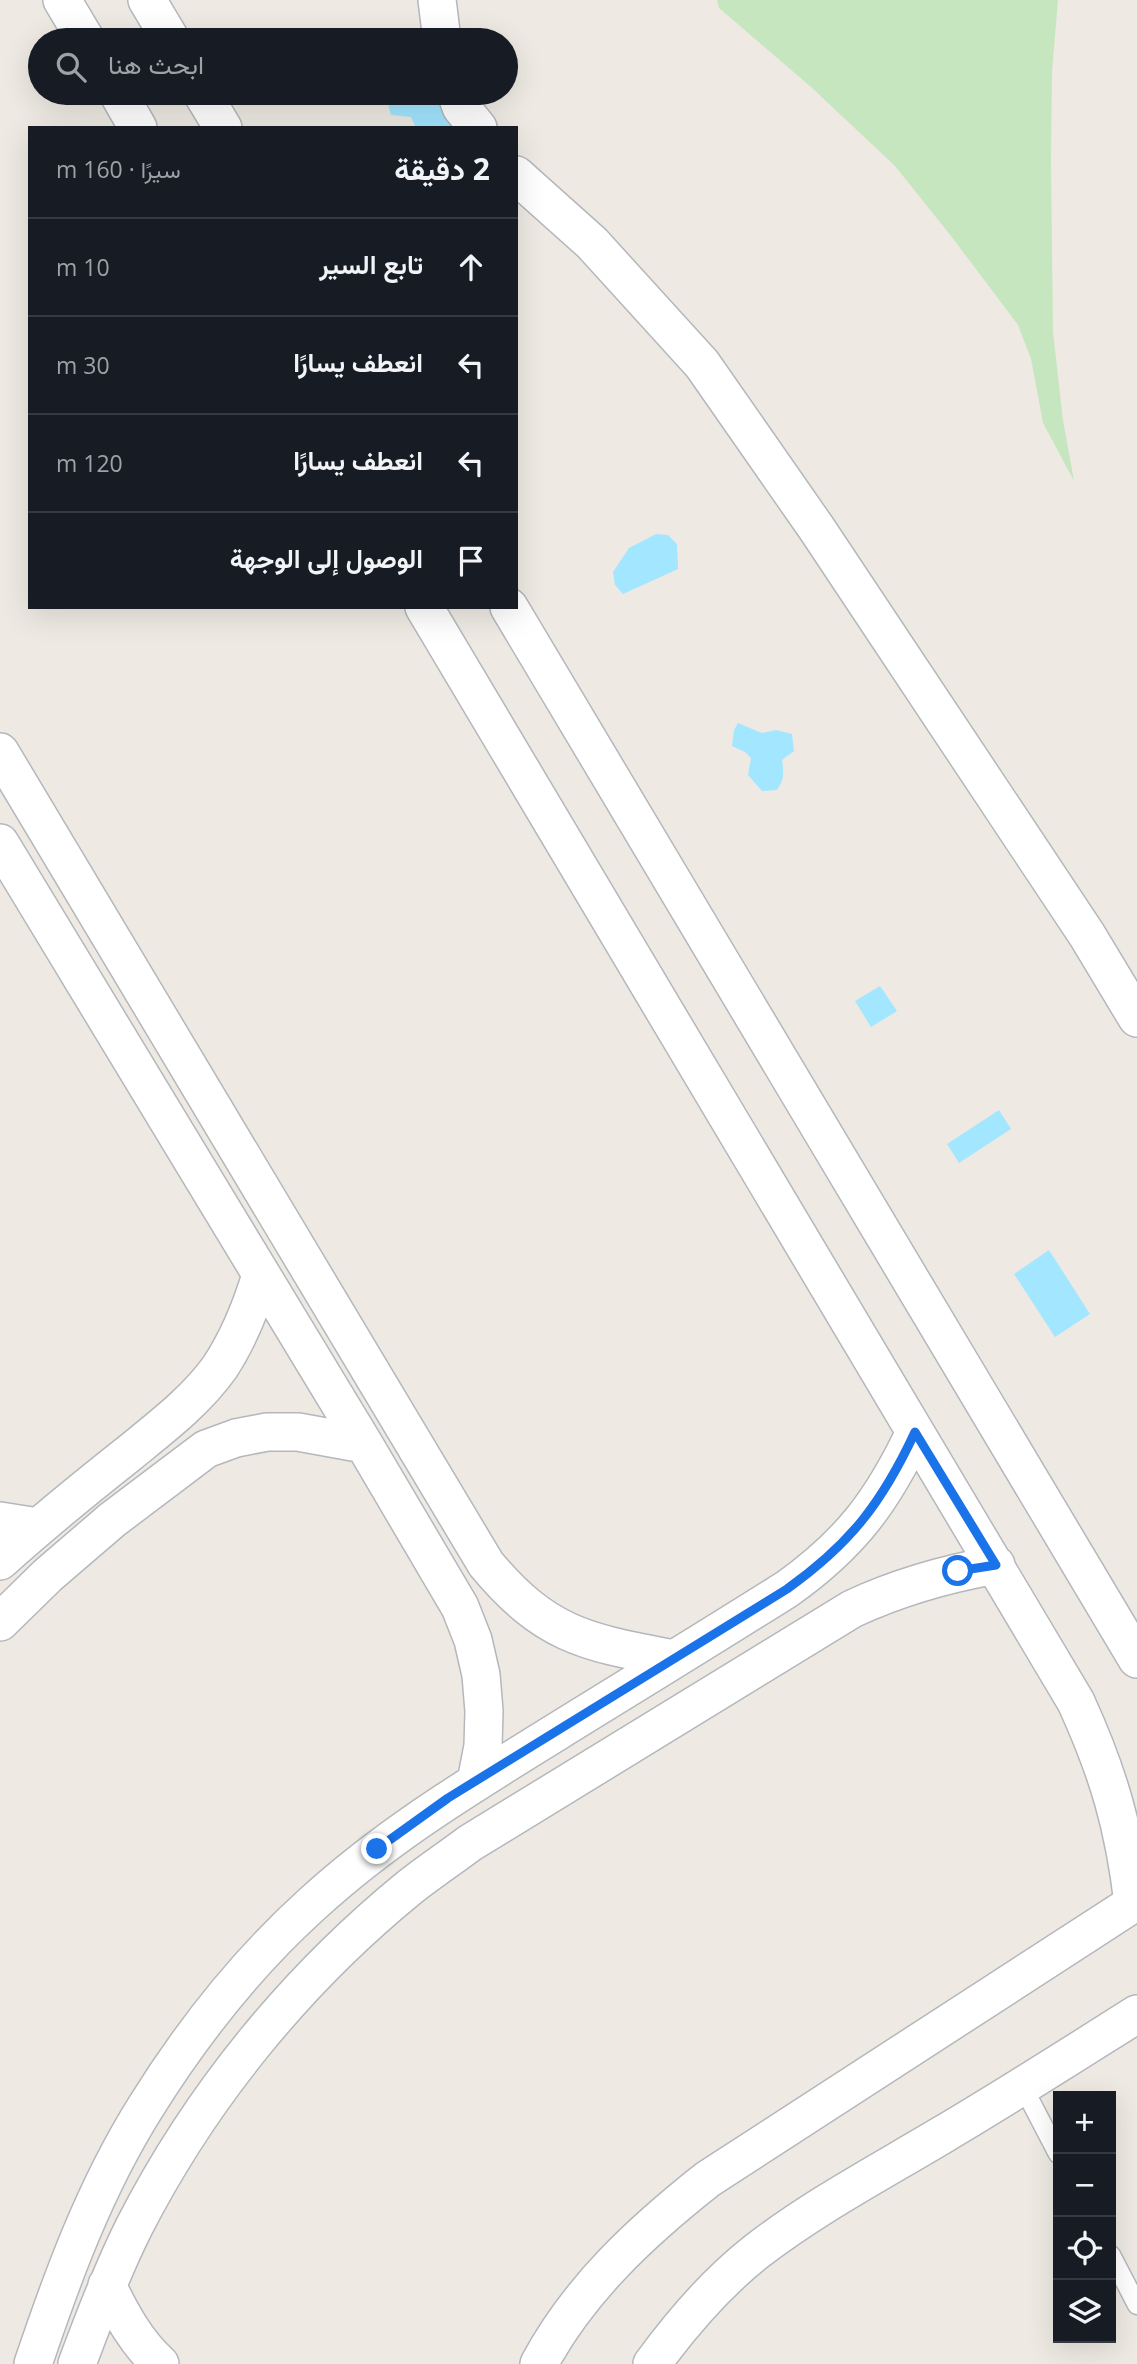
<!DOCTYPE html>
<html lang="ar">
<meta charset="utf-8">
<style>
body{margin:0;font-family:"Open Sans",Vazirmatn,sans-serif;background:#242831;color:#f1f3f6;direction:rtl}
.controls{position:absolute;right:21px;bottom:21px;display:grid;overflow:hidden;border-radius:0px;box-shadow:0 7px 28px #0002}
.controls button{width:63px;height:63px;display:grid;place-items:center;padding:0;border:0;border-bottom:2px solid #363941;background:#171b24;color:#f1f3f6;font:35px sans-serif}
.stop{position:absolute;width:21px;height:21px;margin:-16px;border:5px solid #1a73e8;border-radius:50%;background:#fff}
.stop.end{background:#1a73e8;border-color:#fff;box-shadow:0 2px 7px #0008}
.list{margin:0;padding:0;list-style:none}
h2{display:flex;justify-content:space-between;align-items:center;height:91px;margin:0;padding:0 28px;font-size:30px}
h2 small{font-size:23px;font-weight:400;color:#9ea1a6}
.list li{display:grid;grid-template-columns:46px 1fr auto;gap:21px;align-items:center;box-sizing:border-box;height:98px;padding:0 28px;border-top:2px solid #363941}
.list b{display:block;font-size:26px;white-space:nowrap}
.list em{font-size:23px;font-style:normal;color:#9ea1a6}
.icon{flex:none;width:38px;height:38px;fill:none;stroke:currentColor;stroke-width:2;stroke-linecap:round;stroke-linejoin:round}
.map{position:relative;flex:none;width:1137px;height:2364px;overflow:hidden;direction:ltr}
.search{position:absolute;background:#171b24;box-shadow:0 7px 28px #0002;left:28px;top:28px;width:490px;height:77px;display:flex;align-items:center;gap:18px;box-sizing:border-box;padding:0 24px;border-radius:38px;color:#9ea1a6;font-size:26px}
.panel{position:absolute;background:#171b24;box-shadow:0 7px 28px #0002;left:28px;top:126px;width:490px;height:483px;border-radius:0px;direction:rtl}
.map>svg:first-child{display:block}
.green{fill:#c6e6c0}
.water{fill:#a3e6ff}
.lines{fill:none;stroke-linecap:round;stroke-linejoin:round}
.lane-casing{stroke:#b4b7bb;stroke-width:21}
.street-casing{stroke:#b4b7bb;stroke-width:40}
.lane{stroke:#fff;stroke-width:18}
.street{stroke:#fff;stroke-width:37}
.route{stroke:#1a73e8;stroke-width:9}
</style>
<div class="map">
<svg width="1137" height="2364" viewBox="0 0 1137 2364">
<rect width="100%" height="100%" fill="#eeeae3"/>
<path class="green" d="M717,0H1058L1052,72L1051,161L1053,332L1063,420L1074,481L1043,423L1031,359L1018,325L951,236L895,166L811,87L719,8Z"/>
<path class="water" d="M395,93H437L451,126L416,128L411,117L391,115L388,104L395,96Z
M656,534L668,535L677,544L678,569L623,594L615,585L613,572L629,548Z
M738,723L762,733L776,730L792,734L794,751L782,760C784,772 784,781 777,790L762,791L748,775L751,758L745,752L732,746L734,730Z
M880,986L897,1011L871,1027L855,1001Z
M999,1110L1011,1129L959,1163L947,1144Z
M1049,1250L1090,1314L1055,1337L1014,1274Z"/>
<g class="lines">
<defs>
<path id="lane" d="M1023,2087L1058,2154
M1111,2255L1137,2305"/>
<path id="street" d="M62,0L86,40
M147,0L171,40
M437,0L442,40
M118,93L138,128
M202,93L223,128
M456,93L461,107L478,128
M516,175L592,243L702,364L817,529L1087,935L1137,1018
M424,607L1076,1702C1108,1772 1124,1826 1133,1903
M509,607L1137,1659
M0,752L486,1564C546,1636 586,1642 674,1659
M0,843L364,1444L460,1607L473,1640L481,1675L484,1711L483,1746L476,1782
M0,1521L38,1527
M0,1561C41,1524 84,1489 127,1455C160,1428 195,1402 220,1367C239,1338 251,1308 261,1275
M0,1622L48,1575L112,1520L206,1449L236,1438L267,1432H298L364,1444
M107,2285C121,2314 136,2342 160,2364
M33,2364C63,2275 95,2188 145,2108C191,2034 247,1963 311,1905C387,1835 471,1785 558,1731C634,1684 711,1637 787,1589C850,1544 882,1502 915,1432
M77,2364C94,2318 112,2271 134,2227C201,2096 296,1980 410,1887C429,1872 450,1858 470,1843L852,1609C899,1587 945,1574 996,1565
M539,2364C579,2289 642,2231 708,2179L1137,1901
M652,2364C682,2323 716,2283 757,2251C814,2207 880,2172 942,2135C1008,2096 1072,2055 1137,2014"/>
</defs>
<use href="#lane" class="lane-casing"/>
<use href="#street" class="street-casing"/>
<use href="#lane" class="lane"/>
<use href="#street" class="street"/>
</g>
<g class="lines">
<path class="route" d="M377,1849L448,1798L787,1589C850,1544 882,1503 915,1432L996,1565L958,1571"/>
</g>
</svg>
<div class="controls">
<button>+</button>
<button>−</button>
<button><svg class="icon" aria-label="locate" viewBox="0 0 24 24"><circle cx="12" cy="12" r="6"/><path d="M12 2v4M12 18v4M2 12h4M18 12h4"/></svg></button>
<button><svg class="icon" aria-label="layers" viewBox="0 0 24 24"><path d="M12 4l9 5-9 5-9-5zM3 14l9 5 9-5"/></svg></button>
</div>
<div class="stop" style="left:958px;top:1571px"></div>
<div class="stop end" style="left:377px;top:1849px"></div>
<div class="search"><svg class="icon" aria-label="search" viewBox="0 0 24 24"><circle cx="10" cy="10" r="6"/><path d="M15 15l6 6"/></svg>ابحث هنا</div>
<section class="panel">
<h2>2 دقيقة<small>سيرًا · 160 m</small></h2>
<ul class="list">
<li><svg class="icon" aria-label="ahead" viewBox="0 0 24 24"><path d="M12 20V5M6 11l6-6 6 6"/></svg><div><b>تابع السير</b></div><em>10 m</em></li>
<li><svg class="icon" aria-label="left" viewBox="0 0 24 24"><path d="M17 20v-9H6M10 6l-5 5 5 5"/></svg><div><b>انعطف يسارًا</b></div><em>30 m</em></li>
<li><svg class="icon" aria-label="left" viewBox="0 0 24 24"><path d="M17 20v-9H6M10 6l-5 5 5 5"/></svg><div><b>انعطف يسارًا</b></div><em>120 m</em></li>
<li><svg class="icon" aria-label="arrive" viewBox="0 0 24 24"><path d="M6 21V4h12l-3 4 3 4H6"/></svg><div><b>الوصول إلى الوجهة</b></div></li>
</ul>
</section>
</div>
